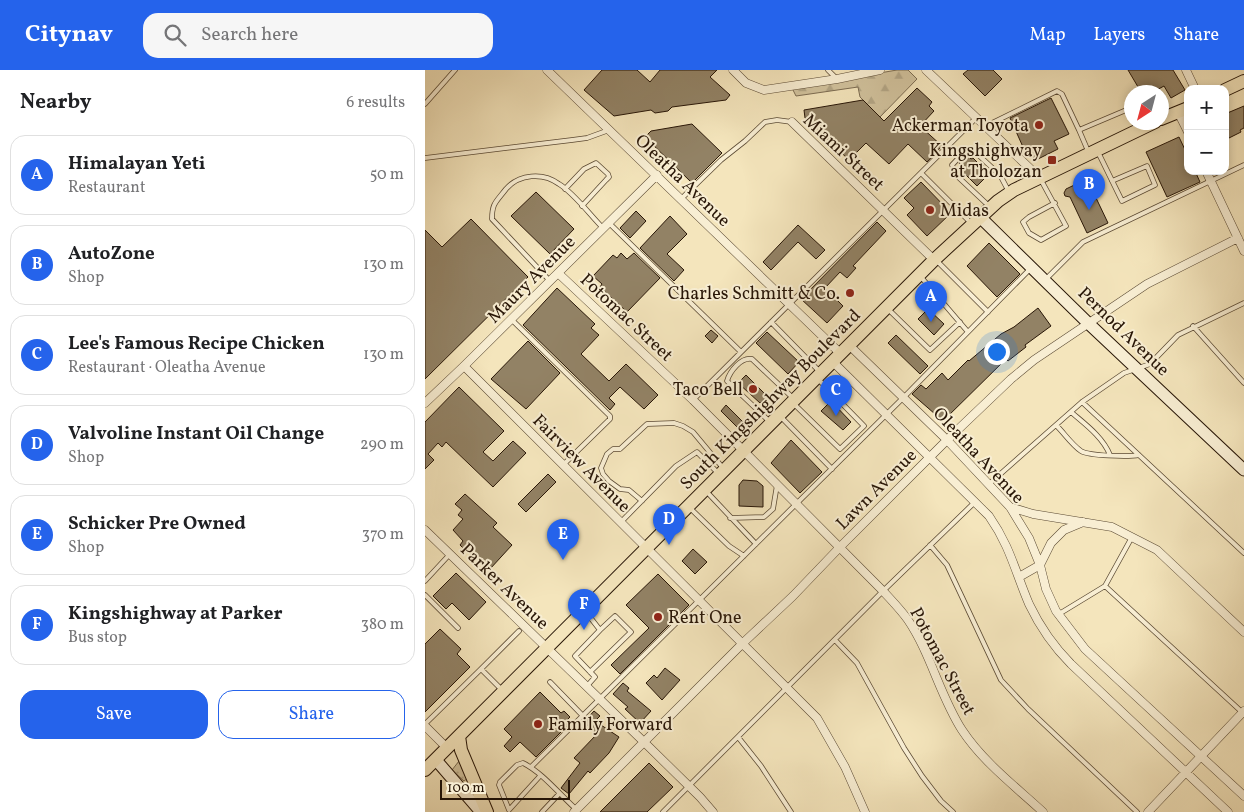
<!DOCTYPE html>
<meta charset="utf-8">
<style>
body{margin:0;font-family:Vollkorn,serif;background:#f6f6f6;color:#202124}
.controls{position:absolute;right:15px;top:15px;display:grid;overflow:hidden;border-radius:10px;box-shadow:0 2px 8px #0003}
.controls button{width:45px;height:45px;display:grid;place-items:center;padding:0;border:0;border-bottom:1px solid #e0e0e0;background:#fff;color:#202124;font:25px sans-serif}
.compass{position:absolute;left:699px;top:15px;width:45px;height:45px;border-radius:50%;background:#fff;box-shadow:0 2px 8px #0003;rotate:216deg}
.scale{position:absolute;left:15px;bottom:12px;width:130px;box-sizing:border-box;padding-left:5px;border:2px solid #281607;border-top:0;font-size:14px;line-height:18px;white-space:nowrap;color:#281607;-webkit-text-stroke:4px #f8eed3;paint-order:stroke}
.you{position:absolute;left:571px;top:281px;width:18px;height:18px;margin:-12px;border:4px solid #fff;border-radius:50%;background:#1a73e8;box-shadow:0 0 0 8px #1a73e833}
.badge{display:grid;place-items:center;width:32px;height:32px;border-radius:50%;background:#2563eb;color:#fff;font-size:16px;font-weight:700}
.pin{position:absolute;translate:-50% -41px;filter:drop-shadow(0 1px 2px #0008)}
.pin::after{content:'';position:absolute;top:26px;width:18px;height:15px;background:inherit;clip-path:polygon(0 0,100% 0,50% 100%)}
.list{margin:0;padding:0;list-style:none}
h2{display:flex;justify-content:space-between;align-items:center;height:65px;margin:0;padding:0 20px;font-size:21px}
h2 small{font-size:16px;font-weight:400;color:#757577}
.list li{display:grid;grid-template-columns:32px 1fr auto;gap:15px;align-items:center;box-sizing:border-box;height:80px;margin:0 10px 10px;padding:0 10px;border:1px solid #e0e0e0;border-radius:15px}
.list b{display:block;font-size:19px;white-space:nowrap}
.list p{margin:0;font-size:16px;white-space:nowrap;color:#757577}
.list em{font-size:16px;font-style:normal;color:#757577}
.actions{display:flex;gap:10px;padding:15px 20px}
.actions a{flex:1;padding:11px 0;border:1px solid #2563eb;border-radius:15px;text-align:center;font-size:18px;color:#2563eb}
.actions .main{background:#2563eb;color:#fff}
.icon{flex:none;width:28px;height:28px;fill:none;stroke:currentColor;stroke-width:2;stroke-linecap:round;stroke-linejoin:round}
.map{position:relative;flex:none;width:819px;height:742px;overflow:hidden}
header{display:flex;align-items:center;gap:30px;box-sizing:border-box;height:70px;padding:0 25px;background:#2563eb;color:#fff}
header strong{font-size:24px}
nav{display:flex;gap:28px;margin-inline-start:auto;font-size:18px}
.search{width:350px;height:45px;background:#f6f6f6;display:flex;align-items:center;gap:12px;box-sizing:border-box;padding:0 18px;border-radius:15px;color:#757577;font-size:19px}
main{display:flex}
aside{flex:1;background:#fff}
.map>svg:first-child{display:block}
.grass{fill:url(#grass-dots);stroke:#7c6c52}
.forest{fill:url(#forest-firs);stroke:#7c6c52}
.building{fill:#928265;stroke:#281607}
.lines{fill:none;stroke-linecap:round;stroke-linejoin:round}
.lane-casing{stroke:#5b4a34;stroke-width:5.5}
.street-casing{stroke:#5b4a34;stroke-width:9}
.secondary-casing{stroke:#281607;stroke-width:13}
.primary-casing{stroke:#281607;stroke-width:14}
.lane{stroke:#f8eed3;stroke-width:4}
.street{stroke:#f8eed3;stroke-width:8}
.secondary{stroke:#f8eed3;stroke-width:11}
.primary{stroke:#f4e5bc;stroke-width:12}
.poi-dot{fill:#8f2418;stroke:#f8eed3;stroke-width:2}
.labels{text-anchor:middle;stroke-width:4;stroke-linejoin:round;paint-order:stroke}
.poi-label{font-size:18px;fill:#281607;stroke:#f8eed3;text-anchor:end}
.street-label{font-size:18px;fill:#281607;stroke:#f8eed3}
</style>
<header>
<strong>Citynav</strong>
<div class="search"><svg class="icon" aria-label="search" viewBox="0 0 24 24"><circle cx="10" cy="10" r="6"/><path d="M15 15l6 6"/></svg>Search here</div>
<nav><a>Map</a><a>Layers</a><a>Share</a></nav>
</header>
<main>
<aside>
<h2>Nearby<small>6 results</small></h2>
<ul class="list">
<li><span class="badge">A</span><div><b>Himalayan Yeti</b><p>Restaurant</p></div><em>50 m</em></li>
<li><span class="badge">B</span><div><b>AutoZone</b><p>Shop</p></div><em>130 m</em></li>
<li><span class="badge">C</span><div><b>Lee's Famous Recipe Chicken</b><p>Restaurant · Oleatha Avenue</p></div><em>130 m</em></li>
<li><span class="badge">D</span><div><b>Valvoline Instant Oil Change</b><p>Shop</p></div><em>290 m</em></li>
<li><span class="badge">E</span><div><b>Schicker Pre Owned</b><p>Shop</p></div><em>370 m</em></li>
<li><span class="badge">F</span><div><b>Kingshighway at Parker</b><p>Bus stop</p></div><em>380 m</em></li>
</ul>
<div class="actions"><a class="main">Save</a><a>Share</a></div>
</aside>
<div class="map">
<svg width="819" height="742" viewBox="0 0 819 742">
<defs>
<pattern id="grass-dots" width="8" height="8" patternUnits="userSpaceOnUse" patternTransform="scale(1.25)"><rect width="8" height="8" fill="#d1c29d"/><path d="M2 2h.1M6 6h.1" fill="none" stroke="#b3a686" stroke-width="1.8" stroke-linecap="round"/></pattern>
<pattern id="forest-firs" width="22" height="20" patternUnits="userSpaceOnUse" patternTransform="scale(1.25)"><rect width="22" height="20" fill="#d1c29d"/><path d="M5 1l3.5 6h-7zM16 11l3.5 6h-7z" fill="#b3a686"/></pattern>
</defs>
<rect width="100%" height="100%" fill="#f4e5bc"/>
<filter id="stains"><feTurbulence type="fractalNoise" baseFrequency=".004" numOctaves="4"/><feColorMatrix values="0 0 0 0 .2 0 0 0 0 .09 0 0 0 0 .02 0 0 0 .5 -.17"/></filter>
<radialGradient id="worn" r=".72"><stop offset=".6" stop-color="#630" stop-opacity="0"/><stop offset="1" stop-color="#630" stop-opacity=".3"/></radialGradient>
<path class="grass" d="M34,691L43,708L39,711L27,700Z"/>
<path class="forest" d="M472,0H483L492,9L455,47L435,27L433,17L371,26L367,18Z"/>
<path class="building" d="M177,0H212L225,12L235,0H292L285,7L305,25L301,30L247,37L243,41L230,43L226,40L189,46L159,20Z
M543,0H568L577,9L560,26L538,4Z
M703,0H748L760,20L746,28L739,16L728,22H716Z
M492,18L507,32L504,36L509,41L495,56L517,76L502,92L483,74L464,94L441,73L424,90L380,48L379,40L438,30L459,51Z
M626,28L644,64L629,71L633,79L611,90L598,77L585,48Z
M819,36V58L815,60L816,62L800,70V44Z
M267,54L297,83L267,113L220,67L226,61Z
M754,67L763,86V101H770L775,112L742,127L721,82Z
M542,85L546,89L548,88L556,96L557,94L562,99L560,101L564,104L552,116L536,100L538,98L534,93Z
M662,109L683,153L662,163L645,127L640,126L639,123L641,119Z
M496,112L526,143L502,166L482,145L489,138L479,128Z
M111,122L149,159L125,184L86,146Z
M211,141L221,151L205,168L195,158Z
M245,146L262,164L242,184L259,200L249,211L215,178Z
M46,149L103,207L0,309V160L17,177Z
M452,152L461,161L428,196L431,198L422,208L415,202L400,218L418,236L402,253L376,229Z
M373,155L400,180L391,189L373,172L346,200L338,192Z
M564,173L595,204L572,227L542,196Z
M196,183L202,189L209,183L235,208L202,242L175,217L177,214L168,206L188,185L192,188Z
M132,218L170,254L166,258L174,265L156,284L184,311L201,294L233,325L219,339L195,317L184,328L190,334L185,340L98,255Z
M613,238L626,256L600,275L601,277L583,291L581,289L518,351L487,324L496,315L501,319L517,303L523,310L543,290L544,291L576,264L589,257Z
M503,239L519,254L509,265L493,249Z
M286,260L293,266L287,273L280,266Z
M342,262L374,292L363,304L331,273Z
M471,265L503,296L495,304L463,273Z
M103,271L135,303L101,339L66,309Z
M321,305L342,326L335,333L313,313Z
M34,317L79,361L58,382L68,391L88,371L101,383L68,417L21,372L17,377L13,373L3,384L9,390L0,399V352Z
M406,331L426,352L418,360L396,341Z
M301,335L319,353L313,358L296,341Z
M366,370L397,402L375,423L346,393Z
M123,404L131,412L101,442L93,434Z
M318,410L332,411L338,416V437L314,436V415Z
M40,424L72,453L68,457L87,475L65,499L45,480L43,483L35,475L38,471L28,460L38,449L33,445L37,440L30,434Z
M268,479L282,492L270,504L257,491Z
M31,503L61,532L44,550L27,533L21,539L8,526Z
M233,504L264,535L195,604L186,595L224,558L201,535Z
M15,559L36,579L32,584L45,597L0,642V574Z
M240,598L255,610L237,630L221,613L229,605L232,608Z
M198,613L204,618L202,621L226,641L215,653L200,639L203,637L188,624Z
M115,622L136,643L139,641L145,647L142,650L145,653L111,687L95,672L85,682L79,676L87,667L79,659Z
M169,641L175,646L170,651L194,667L184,683L165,703L163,701L144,724L136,718L155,693L149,688L172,664L159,652Z
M224,693L248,717L222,742H175Z"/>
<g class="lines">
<defs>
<path id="lane" d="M403,0L411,8
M0,34L30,0
M561,56L632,21L637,24L654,60
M663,81L654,60L706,38
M673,82L697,131L730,115L722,96L687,111
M0,88L147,70L162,68L184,60
M496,103L546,153
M616,110L641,156L616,170L604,163L598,152L604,147L630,133
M140,119L159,99L171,93L183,104L184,107L181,110L157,136
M256,129L296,90L320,71L340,52L352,50L367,52
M564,136L531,105L527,95L542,79L548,80L575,105L584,122
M184,153L316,282
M512,191L563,242
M496,207L543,262
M620,210L658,172L819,95
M125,211L67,149C67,133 71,132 81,119C94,104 118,102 134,114C149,123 165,145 178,158
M463,239L505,280L535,252
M86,249L185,346V349L138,395
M346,252L395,302
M768,256L819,313
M268,330L551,48
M657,332L819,483
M369,334L415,379L439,356L393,309
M646,342C660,354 678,367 685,385
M356,347L407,399
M345,352L302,311C305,301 316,287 327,289L368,328
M631,355C639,363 647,375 656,381C664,386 704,387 714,385
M564,414L657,332L699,303L725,294L753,265L819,233
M281,421L331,474
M217,431L204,420L195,419L184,411L178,404L176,398L182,384L188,379H195L222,354L249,353L258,356L268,362L298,398
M265,438L304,476L319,486
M305,448L339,447L348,439L352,415
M196,452L251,396L272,382L293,403
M505,475L522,495L576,610L603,639L712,742
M0,511L25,484
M680,516L818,643
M0,525L33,558
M161,542L175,560L190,546L206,562L165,602
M634,544L680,516L707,467
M410,570L432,593L479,678L497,706L516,731L528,742
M56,599L94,561
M125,612L158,646
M162,616L170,607L150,586L175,560
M0,654L56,599L76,619
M313,667L336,696L366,742
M106,697L483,323L605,199
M115,706L84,740L74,715L75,712L92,695L98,693C118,703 135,725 152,740
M117,742L134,724
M238,742L458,521L550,432"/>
<path id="street" d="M122,0L416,284
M308,0L321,13L339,20L412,9L455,0
M501,0L615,108
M761,0L770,19
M753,42L763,62
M367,52L509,190
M781,101L819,181
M133,203L268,330L458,521C467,531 476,540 483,550C506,584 515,626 537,660C558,692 591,717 618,742
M424,275L522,370L585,437L604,468L615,495L621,519L631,541L660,579L819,726
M408,292L564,446C585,476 590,501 604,534C615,557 628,576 646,594L803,742
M39,296L392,648L420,697L440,742
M0,333L39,296L232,105
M585,437L608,444L687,457L732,480L819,562
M0,460L220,673L275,727L288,742
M594,507L615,495L626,473L639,460L658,452
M0,656L22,678
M149,742L318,573L368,526L415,477L522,370L586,309L609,290L722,214L813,168
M723,742L819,641"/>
<path id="secondary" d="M555,147L663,253L819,400
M11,690L56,742"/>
<path id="primary" d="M800,20L819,11
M736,49L763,38
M34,666L36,680L62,742
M0,700L509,190L573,131L589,120L730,52"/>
</defs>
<use href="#lane" class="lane-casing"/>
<use href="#street" class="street-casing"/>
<use href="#secondary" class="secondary-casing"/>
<use href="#primary" class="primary-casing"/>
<use href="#lane" class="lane"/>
<use href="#street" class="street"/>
<use href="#secondary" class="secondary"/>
<use href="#primary" class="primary"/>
</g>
<g class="poi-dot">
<circle cx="614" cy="55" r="5"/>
<rect x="622" y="85" width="10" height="10" rx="2.5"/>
<circle cx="505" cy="140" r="5"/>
<circle cx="425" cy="223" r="5"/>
<circle cx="328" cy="319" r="5"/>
<circle cx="233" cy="547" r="5"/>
<circle cx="113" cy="654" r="5"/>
</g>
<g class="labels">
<g class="poi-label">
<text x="604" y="61">Ackerman Toyota</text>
<text x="617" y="86">Kingshighway<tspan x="617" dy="21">at Tholozan</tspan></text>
<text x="515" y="146" text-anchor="start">Midas</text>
<text x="415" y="229">Charles Schmitt &amp; Co.</text>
<text x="318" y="325">Taco Bell</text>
<text x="243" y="553" text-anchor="start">Rent One</text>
<text x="123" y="660" text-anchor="start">Family Forward</text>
</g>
<g class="street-label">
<text transform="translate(419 82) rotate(43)" y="6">Miami Street</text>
<text transform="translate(258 110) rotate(44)" y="6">Oleatha Avenue</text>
<text transform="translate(106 209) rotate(-45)" y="6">Maury Avenue</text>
<text transform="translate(202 247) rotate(43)" y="6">Potomac Street</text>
<text transform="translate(699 261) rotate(44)" y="6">Pernod Avenue</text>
<text transform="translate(345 329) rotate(-45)" y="6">South Kingshighway Boulevard</text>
<text transform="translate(554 385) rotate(47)" y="6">Oleatha Avenue</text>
<text transform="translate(157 393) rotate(45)" y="6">Fairview Avenue</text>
<text transform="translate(451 419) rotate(-45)" y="6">Lawn Avenue</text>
<text transform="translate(80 516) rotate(44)" y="6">Parker Avenue</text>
<text transform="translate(518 591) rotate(62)" y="6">Potomac Street</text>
</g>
</g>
<rect width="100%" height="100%" filter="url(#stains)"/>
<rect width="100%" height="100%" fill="url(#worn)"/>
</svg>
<div class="controls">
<button>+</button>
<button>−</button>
</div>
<svg class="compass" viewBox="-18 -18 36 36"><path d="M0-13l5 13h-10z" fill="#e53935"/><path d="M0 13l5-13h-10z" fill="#757577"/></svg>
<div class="scale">100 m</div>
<div class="you"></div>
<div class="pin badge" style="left:506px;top:252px">A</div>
<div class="pin badge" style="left:664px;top:140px">B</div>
<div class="pin badge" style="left:411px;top:346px">C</div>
<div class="pin badge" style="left:244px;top:475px">D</div>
<div class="pin badge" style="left:138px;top:490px">E</div>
<div class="pin badge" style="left:159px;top:560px">F</div>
</div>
</main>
